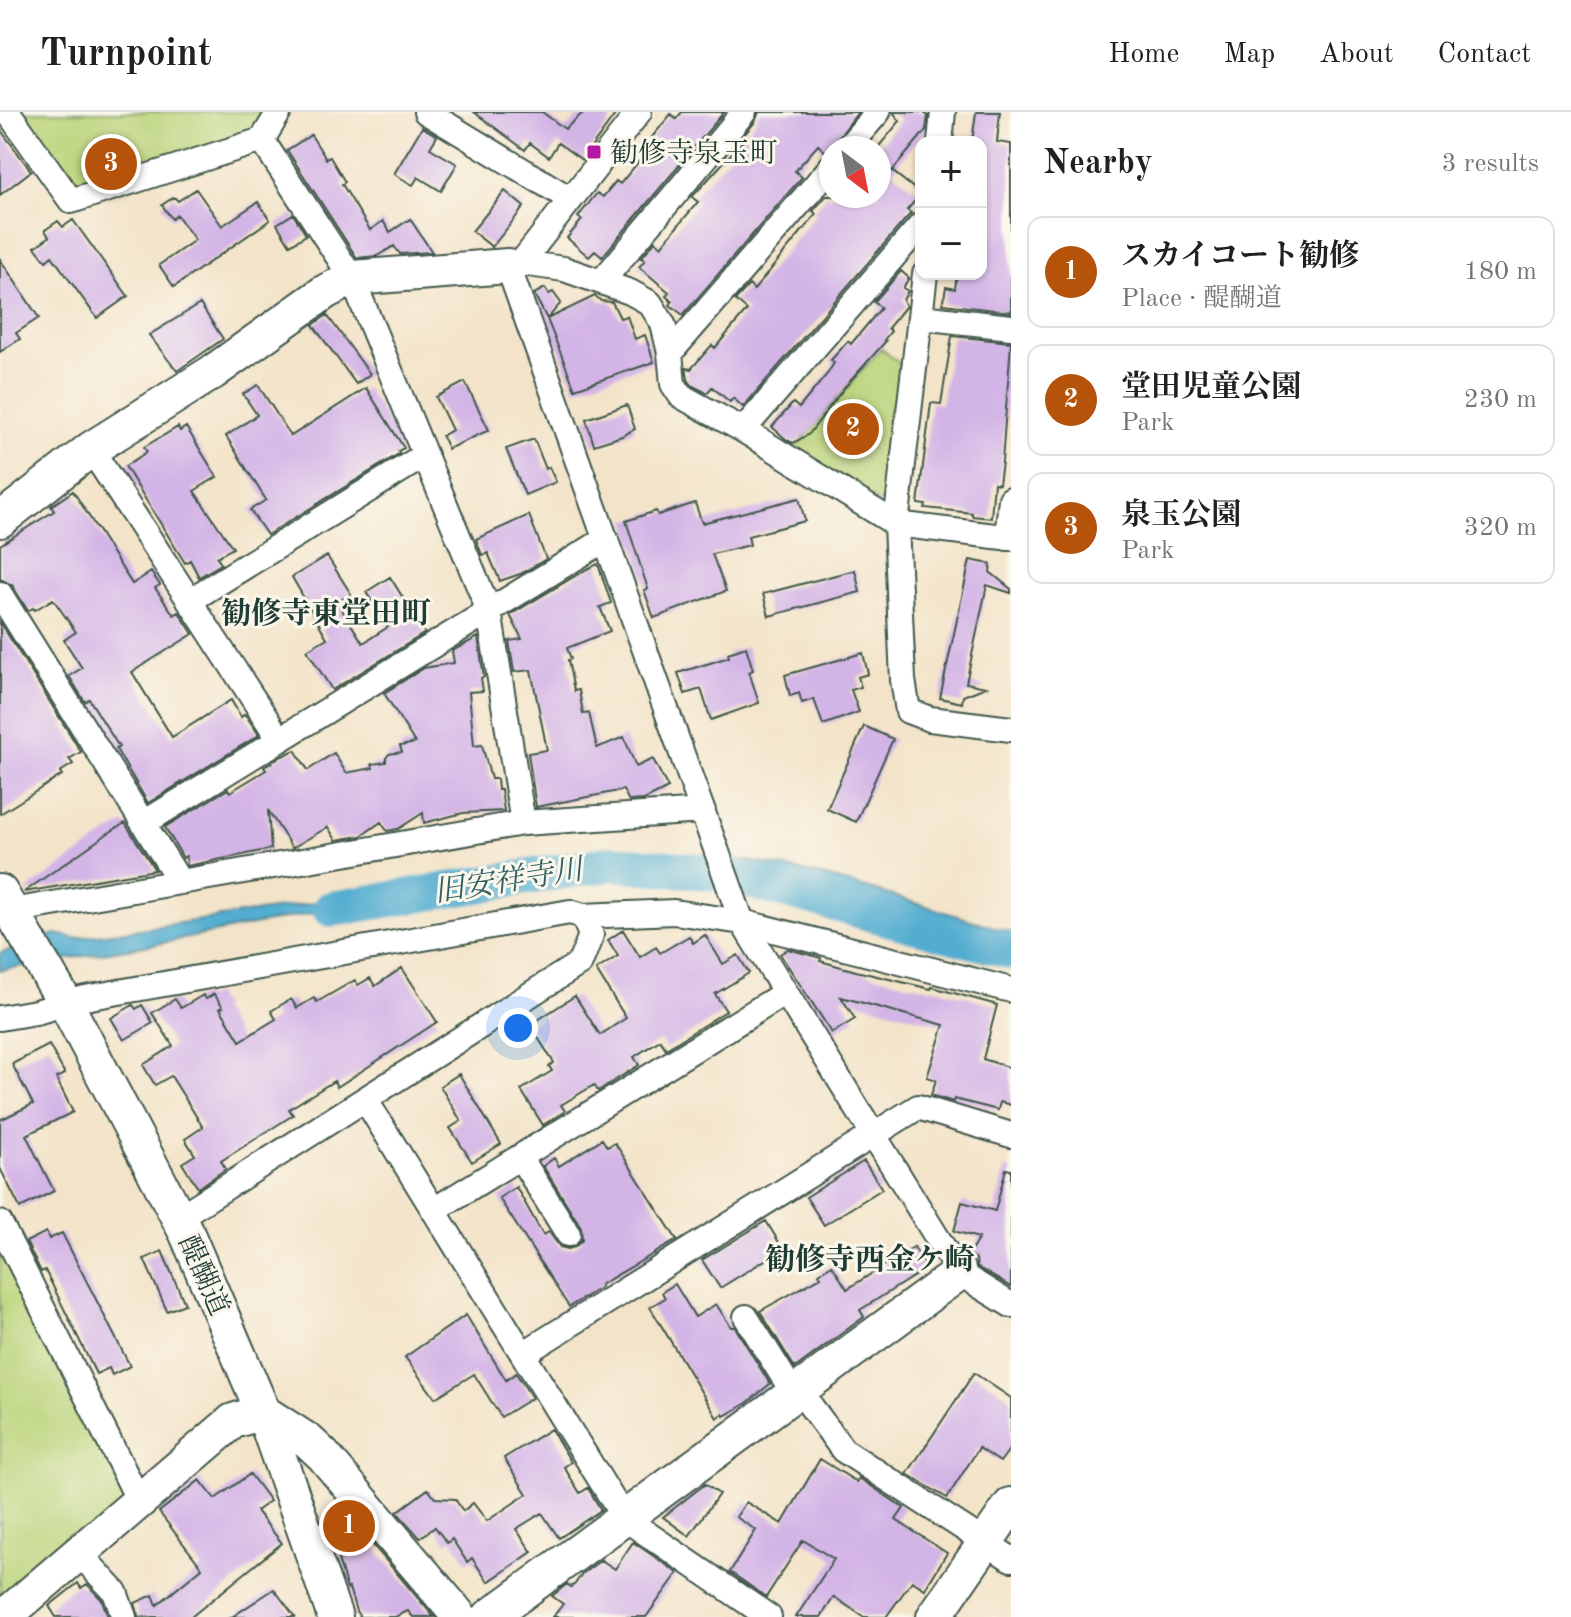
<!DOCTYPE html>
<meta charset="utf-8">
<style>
body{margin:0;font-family:"Old Standard TT","Noto Serif JP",serif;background:#f6f6f6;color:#202124}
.controls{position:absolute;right:24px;top:24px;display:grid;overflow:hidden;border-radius:16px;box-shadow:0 2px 6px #0004}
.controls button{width:72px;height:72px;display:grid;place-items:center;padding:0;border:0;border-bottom:2px solid #e0e0e0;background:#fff;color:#202124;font:40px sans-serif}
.compass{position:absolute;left:819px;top:24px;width:72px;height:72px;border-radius:50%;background:#fff;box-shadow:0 2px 6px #0004;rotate:148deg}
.you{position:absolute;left:518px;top:916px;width:28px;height:28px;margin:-20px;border:6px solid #fff;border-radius:50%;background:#1a73e8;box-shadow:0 0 0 12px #1a73e833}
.badge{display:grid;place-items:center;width:52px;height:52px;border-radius:50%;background:#b45309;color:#fff;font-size:26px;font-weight:700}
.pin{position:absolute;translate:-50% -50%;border:4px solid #fff;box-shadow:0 2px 8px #0006}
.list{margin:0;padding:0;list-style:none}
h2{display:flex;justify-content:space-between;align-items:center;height:104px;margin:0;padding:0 32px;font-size:34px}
h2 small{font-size:26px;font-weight:400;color:#757577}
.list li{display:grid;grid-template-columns:52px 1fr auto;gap:24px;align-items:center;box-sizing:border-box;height:112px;margin:0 16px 16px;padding:0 16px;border:2px solid #e0e0e0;border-radius:16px}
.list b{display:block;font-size:30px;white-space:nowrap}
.list p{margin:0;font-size:26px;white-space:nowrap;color:#757577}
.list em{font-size:26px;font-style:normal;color:#757577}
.map{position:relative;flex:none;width:1011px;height:1505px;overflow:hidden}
header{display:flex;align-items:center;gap:48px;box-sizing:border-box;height:112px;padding:0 40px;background:#fff;border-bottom:2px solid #e0e0e0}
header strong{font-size:38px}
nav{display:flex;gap:44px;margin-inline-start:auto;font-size:28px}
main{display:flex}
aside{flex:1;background:#fff}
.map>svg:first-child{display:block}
.green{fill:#b9d378;stroke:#6c8856;stroke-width:2}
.water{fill:#53add0;stroke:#397582;stroke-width:2}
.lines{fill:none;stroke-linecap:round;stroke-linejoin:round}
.river{stroke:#53add0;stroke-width:36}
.building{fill:#d3b4e6}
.street-casing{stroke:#3f564a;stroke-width:28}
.secondary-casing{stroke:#3f564a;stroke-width:38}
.street{stroke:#fff;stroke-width:24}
.secondary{stroke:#fff;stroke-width:34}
.poi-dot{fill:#b5179e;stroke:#fbf7ec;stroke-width:3}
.labels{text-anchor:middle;stroke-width:6;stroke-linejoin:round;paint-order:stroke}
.poi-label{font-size:28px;fill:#1f3d34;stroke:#fbf7ec;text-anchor:start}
.street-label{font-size:28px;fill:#1f3d34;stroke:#fbf7ec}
.neighbourhood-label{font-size:30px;font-weight:bold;fill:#1f3d34;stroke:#fbf7ec}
.water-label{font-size:30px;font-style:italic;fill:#2f5f63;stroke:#fbf7ec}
</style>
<header>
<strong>Turnpoint</strong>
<nav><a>Home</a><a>Map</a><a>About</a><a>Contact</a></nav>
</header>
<main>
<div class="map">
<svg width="1011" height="1505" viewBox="0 0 1011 1505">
<rect width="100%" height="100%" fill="#fbf7ec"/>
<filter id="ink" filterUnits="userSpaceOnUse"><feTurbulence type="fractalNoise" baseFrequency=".0125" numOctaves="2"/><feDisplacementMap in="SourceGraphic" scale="16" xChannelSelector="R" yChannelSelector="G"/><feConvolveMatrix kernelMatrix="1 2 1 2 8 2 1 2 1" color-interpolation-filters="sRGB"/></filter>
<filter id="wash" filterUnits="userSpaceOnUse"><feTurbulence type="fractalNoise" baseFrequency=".006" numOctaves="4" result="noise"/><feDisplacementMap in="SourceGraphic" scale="32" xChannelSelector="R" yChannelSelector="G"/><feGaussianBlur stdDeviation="1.8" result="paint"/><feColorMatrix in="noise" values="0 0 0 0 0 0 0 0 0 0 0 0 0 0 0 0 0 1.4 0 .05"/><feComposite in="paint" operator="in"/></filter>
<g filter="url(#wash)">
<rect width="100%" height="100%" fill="#f3e4c9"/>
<path class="green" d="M20,0H270L249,25L85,77L75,74Z
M881,236L901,253L888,386L881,391L794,338Z
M0,1114L139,1389L0,1505Z"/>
<path class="water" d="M613,740C658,742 705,741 749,749C838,763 925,795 1011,820V832L801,775L699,756L637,757L586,751L537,757L157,832L0,858V841L56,822L75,826L119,820L308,792L377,775L450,765L504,753Z"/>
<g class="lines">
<path class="river" d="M331,797L613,751L719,761L1011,839"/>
</g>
<g id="blocks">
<path class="building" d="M474,0H542L565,17L584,0H617L582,48L558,31L549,45L530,31L525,38Z
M682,0H724L602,145L595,139L589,145L567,126L582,108L578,105L597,81L603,85L616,69L620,72L656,29L652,25L671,2L676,7Z
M759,0H858L827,41L818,33L795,59L802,65L683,203L670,193L672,190L666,184L669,180L639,155L645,148L641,146L655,129L661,134L698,90L692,85L743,29V24L755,10Z
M893,0H923L928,4L926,18L892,59L921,82L907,98L911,101L743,295L733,286L730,290L712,275L707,281L691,273L688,267L686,256L691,257L712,233L715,236L747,198L735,188L749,173L754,178L816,102L813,99L826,84H879V34L900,9Z
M976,0H1000L997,30L1011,32V200L943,192L946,175L955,177L957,162H981V30H972Z
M422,15L437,24L430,36L457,52L441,79L418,65L413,73L394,62Z
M0,17L31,59L0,83Z
M311,23L326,47L330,45L345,70L342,72L370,118L383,109L390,120L410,107L432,140L400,142L394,134L377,144L357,146L287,38Z
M196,77L222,114L258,90L270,108L174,175L159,153L195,128L177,103L172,107L162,93L174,85L178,89Z
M505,79L524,95L492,135L472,119Z
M293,102L306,123L290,133L277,112Z
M73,108L128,184L97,206L52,144L46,149L35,135L49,125L45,118L58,109L63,115Z
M0,147L39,206L16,221L20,227L0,240Z
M901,159L909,166L903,176L908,179L903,188L906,194L888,216L891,219L884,228L886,229L845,275L809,322L793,331L787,328L772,315L793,291L799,296L828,261L834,251L831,248L848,229L851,232L881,196L874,190Z
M545,176L549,182L553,180L561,191L547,207L534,182Z
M595,184L601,189L612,190L620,206L627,204L635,227L645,223L654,250L575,277L547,207Z
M200,192L223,227L177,259L149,223Z
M327,203L370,262L356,272L313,213Z
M952,224L1011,230L1002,350L999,372L994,371L991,406L972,404V401L925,396L926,393L918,392L931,291L941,292Z
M465,270L489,318L448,337L442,324L452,318L436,285Z
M258,273L291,324L366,276L404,336L398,339L400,341L267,423L250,398L266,388L226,324L257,303L243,282Z
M627,293L635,317L622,324L594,333L586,307Z
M178,315L180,319L186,315L217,365L194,379L233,436L217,445L221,452L199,465L190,448L185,451L125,354L147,340L144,335Z
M534,327L546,357L549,355L556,370L525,383L506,337Z
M73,379L132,472L151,460L160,473L155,476L174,503L179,500L193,522L132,560L172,625L231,588L241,605L245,602L259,623L148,691L116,637L119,635L89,587L85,590L69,564L82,556L64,528L76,520L53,487L35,498L33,496L28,499L12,473L0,467V433L54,399L51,394Z
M799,386L805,409L748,424L750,433L712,442L726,479L654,506L644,478L648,477L626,409L656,399L658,403L695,391L702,411Z
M529,403L546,447L520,462L500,469L488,441L482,443L476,427Z
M327,444L351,482L337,490L363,531L388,515L366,480L390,465L425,521L332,578L307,538L327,526L292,465Z
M970,448L991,452L990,460L1011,477V481L987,473L966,571L986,575L963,584L962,591L940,586Z
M598,452L611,491L600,495L610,519L567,536L571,547L568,548L574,579L579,578L583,602L589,601L597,636L624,625L636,655L653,647L668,676L644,688L629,689L623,678L536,695L528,641L547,638L531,558L514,560L509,529L522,527L510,503L587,457Z
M855,458L860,480L769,504L763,482Z
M0,510L81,640L69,647L73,652L60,660L62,663L0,702Z
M478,525L484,565L481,566L483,579L469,580L474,634L482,633L491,667H497L498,678L501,677L504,699L463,701L424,711L423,701L398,717L387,719L381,710L361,724L336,728L328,715L292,736L268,698L271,737L187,754L186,744L183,746L165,715L228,677L230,680L266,658L264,655L280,645L295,638L308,658L334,641L346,661L373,656L372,652L386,650V646L389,642L402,640L400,634L415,631L384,581L424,556L454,551L452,539Z
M746,535L753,558L749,560L759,591L711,608L701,577L685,582L678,561L729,545L728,541Z
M863,541L868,562L858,565L861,575L851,578L859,600L823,613L814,587L802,591L799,581L790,584L785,563Z
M864,614L893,627L856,710L827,697Z
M125,711L155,758L24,780L107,722Z
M623,818L640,845L656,835L660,841L689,824L693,831L705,823L723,852L738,843L749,861L715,882L726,899L666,937L660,928L634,945L639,953L598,979L594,973L561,993L565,999L543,1013L521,978L552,959L549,954L554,951L530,913L575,884L600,923L626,906L596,858L618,844L608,828Z
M788,837L821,846L820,849L856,859L931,877L932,875L997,893L983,947L1011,956V993L1000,990L998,998L954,987L953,990L931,983L936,968L927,965L944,913L841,885L855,907L832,921L780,842Z
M402,856L437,910L337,975L334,969L289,997L293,1003L221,1049L226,1057L198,1076L182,1051L195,1043L185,1027L203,1015L171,964L155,973L143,953L173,934L152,901L175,887L181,896L203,883L206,887L214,882L223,895L220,896L240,929L276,907L271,899L291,887L297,896L314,886L317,890L355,868L358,873L370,866L375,874Z
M133,893L136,897L142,893L153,911L124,928L111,906Z
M49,933L65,962L56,966L73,1000L26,1023L54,1079L20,1096L0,1056V1008L33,992L12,952Z
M459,962L501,1032L472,1050L450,1016L461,1009L440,974Z
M602,1027L607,1035L615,1031L677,1128L600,1173L601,1175L569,1195L499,1086L516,1075L543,1123L549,1120L560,1135L568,1137L575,1135L582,1128L581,1115L543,1054L554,1046L559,1054Z
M864,1049L882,1077L824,1113L806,1085Z
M1006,1057L1011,1058V1175L977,1155L976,1147L969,1142L979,1126L954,1119L962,1090L995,1099Z
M766,1109L783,1137L720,1176L702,1148Z
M46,1120L49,1127L62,1121L130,1254L112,1263L109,1256L96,1262L45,1158L41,1160L26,1130Z
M914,1135L927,1156L860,1198L864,1205L795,1256L760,1199L821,1165L819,1161L832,1153L847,1177Z
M162,1139L185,1192L167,1199L144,1147Z
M675,1172L695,1205L716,1192L731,1215H735L770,1272L747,1291L724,1304L723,1302L717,1306L650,1195L665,1186L662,1180Z
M466,1203L506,1268L516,1261L532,1286L501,1305L474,1262L435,1286L405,1245Z
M974,1261L1011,1286V1335L1000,1350L979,1336L947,1386L907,1362Z
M551,1317L571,1350L564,1355L580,1381L588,1376L601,1398L559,1426L542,1401L516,1417L532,1440L488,1470L472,1446L467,1450L452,1427L447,1431L435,1415L420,1426L397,1400L428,1377L435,1386L455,1387L463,1399L473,1391L487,1409L527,1382L504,1346Z
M820,1347L857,1370L859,1366L904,1396L896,1408L947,1441L925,1477L912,1469L886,1505H864L834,1485L821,1505H796L834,1447L803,1428L766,1485L730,1460L756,1418L736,1405L746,1390L782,1412Z
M250,1362L270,1389L256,1399L282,1431L191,1505H139L135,1491L153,1483L157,1493L202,1456L159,1400L200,1368L215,1387Z
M705,1372L719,1382L689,1424L663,1405Z
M339,1393L434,1505H413L408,1499L395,1505H360L356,1499L349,1476L347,1477L338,1447L342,1446L327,1403Z
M633,1430L678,1461L646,1505H553L563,1492L552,1484L567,1472L571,1475L575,1472L582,1462L601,1448L615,1457Z
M78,1471L81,1476L87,1472L102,1488L108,1505H56L49,1494Z
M274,1477L295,1505H232Z"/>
</g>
</g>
<g filter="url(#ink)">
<use href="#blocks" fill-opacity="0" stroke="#3f564a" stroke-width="2"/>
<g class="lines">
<defs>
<path id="street" d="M8,0L71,89L262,28L279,0
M426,0L570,87
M639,0L521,151L508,154L742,810L959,1161L1011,1193
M262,28L352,166L489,499L523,711
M940,30L943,0
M847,36L878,0
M521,151L564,157L630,180L650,191L663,212L670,241L673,272L681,284L743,318L896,412L1011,426
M925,162L896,412L903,568L908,599L930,607L1011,617
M602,169L744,0
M920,205L1011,215
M670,241L831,55
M743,318L921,113
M91,337L280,628
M1007,426L1011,387
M0,482L180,770
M189,489L425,343
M144,711L606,427
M0,801L523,711L703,699
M0,906L36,900L85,886L570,800L583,804L674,800L742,810L1011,878
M365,987L624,1406L769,1505
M520,1045L568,1122
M434,1098L785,881
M179,1105L580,851L591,823L583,804
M0,1111L139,1389
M746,1205L794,1282
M523,1242L918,995L1011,1023
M799,1278L843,1338L1011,1447
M79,1441L115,1480L124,1505"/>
<path id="secondary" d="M0,408L91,337L213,260L325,180L352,166L508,154
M0,780L66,892L187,1122L263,1300L335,1505
M263,1300L308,1329L323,1343L460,1505
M4,1505L233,1309L263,1300
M489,1505L959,1161
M934,1505L1011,1393"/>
</defs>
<use href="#street" class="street-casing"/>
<use href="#secondary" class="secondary-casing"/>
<use href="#street" class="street"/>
<use href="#secondary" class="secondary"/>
</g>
</g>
<rect class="poi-dot" x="586" y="32" width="16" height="16" rx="4"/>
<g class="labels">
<g class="poi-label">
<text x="610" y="50">勧修寺泉玉町</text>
</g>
<g class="street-label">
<text transform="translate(205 1163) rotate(66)" y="10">醍醐道</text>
</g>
<g class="neighbourhood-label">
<text x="326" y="511">勧修寺東堂田町</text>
<text x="870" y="1157">勧修寺西金ケ崎</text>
</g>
<g class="water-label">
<text transform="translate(508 768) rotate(-9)" y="10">旧安祥寺川</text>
</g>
</g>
</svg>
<div class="controls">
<button>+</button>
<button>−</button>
</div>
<svg class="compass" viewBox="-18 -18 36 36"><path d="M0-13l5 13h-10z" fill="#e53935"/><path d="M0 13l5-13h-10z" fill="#757577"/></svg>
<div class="you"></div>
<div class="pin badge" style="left:349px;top:1414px">1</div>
<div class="pin badge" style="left:853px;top:317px">2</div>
<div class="pin badge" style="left:111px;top:52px">3</div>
</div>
<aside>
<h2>Nearby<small>3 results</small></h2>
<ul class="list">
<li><span class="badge">1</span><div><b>スカイコート勧修</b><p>Place · 醍醐道</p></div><em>180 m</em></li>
<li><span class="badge">2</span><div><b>堂田児童公園</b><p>Park</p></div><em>230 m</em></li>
<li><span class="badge">3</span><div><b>泉玉公園</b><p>Park</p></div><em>320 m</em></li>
</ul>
</aside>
</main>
